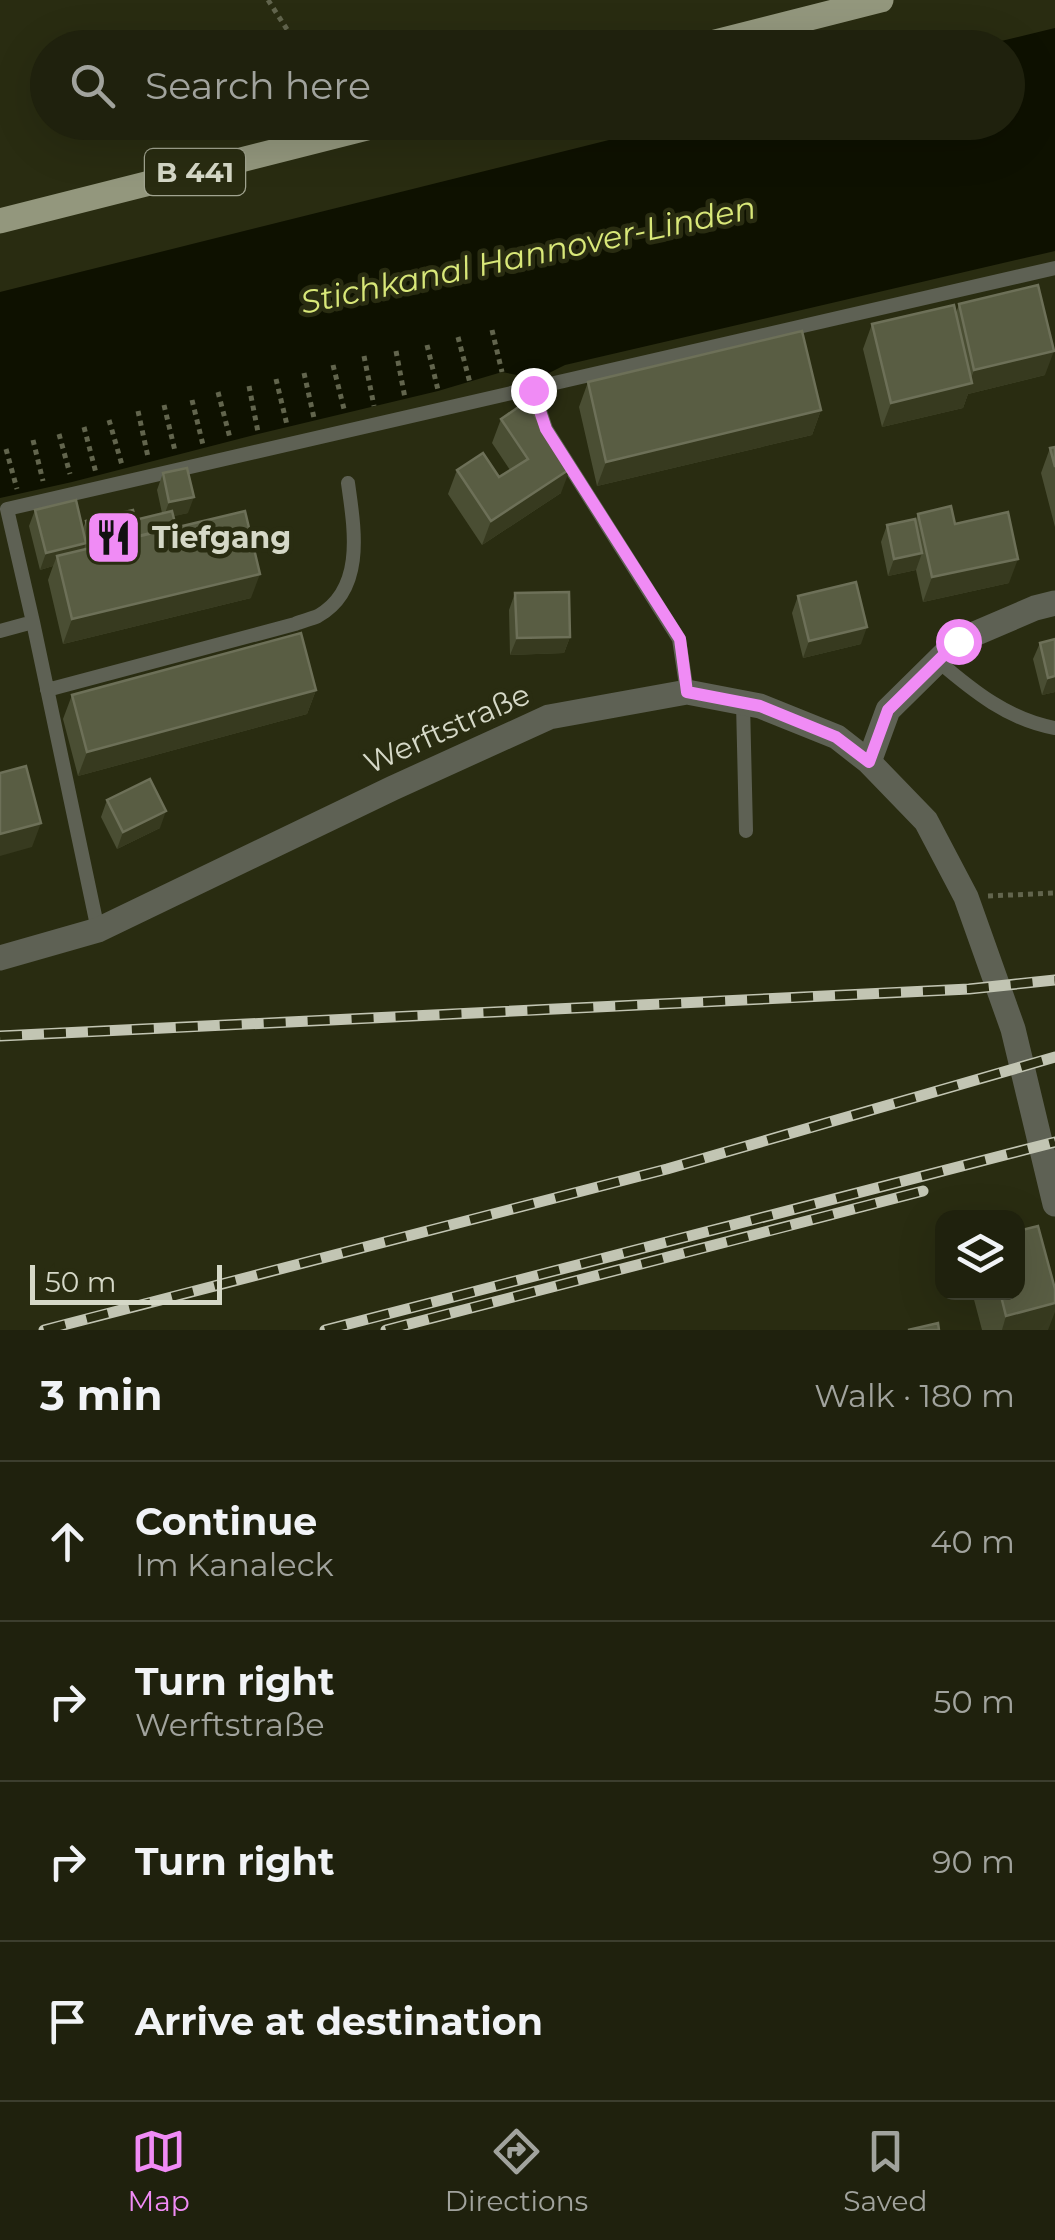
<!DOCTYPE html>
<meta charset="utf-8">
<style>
body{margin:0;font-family:Montserrat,sans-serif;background:#2c2e1b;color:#f1f3f6}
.controls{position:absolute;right:30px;bottom:30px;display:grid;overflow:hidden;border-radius:20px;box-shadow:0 10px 40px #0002}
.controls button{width:90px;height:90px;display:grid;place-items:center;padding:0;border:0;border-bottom:2px solid #3c3e2e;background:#1f210d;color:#f1f3f6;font:50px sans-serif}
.scale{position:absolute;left:30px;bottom:25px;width:192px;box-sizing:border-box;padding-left:10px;border:5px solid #d5d8c7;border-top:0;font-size:28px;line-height:35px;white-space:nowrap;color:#d5d8c7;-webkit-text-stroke:8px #292c11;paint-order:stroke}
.stop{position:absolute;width:30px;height:30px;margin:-22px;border:8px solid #f08bf5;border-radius:50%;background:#fff}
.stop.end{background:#f08bf5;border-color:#fff;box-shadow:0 2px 10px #0008}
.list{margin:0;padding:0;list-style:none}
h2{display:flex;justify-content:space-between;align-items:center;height:130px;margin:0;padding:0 40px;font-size:42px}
h2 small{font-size:32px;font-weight:400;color:#a1a39d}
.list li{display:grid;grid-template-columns:65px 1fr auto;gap:30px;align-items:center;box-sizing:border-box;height:160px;padding:0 40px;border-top:2px solid #3c3e2e}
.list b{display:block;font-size:38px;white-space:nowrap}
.list p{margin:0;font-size:32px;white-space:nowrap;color:#a1a39d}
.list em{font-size:32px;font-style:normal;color:#a1a39d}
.icon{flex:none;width:55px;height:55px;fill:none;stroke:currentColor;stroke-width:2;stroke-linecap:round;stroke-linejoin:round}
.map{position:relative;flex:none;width:1055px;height:1330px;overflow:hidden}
.search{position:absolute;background:#1f210d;box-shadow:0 10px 40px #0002;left:30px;right:30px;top:30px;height:110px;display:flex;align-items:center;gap:25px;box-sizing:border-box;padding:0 35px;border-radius:55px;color:#a1a39d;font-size:38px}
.sheet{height:770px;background:#1f210d}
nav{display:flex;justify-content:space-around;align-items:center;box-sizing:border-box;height:140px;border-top:2px solid #3c3e2e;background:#1f210d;font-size:28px;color:#a1a39d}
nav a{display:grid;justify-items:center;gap:5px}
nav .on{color:#f08bf5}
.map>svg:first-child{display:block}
.water{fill:#0e1100}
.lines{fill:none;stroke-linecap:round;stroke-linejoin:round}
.path{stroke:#62654d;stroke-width:5;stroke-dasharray:5 5;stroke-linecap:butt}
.lane{stroke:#5e6154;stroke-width:14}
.street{stroke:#5e6154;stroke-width:25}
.primary{stroke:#93977d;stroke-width:25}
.rail-casing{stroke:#c2c5b3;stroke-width:11}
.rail{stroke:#292c11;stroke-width:8;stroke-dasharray:22;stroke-linecap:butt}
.wall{fill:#4a4e33}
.shaded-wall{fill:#373a1f}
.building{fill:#595d43;stroke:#6d7058;stroke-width:2.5}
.route{stroke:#f08bf5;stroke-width:12}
.labels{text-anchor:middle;stroke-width:9;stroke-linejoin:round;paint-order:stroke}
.shield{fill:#292c11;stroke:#a1a490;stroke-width:2.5}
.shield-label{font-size:28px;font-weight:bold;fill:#d5d8c7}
.poi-label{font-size:30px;font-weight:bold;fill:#d5d8c7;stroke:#292c11;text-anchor:start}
.street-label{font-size:30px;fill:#d5d8c7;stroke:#292c11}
.water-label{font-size:32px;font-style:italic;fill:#d9e879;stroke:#292c11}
</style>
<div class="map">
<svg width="1055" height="1330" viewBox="0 0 1055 1330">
<rect width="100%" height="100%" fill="#292c11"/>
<path class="water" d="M1055,28V251L565,365L537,379L502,372L438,391L258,434L72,482L0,498V292L677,123L1008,122V48L976,47Z"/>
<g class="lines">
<path class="path" d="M268,0L299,48
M492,330L502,372
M458,337L470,383
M427,345L438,390
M396,351L405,398
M364,356L374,406
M333,365L345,413
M304,373L314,418
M276,379L287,425
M249,386L258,432
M218,392L230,438
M192,400L203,445
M164,405L175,451
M138,411L148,457
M109,420L122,465
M84,427L96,473
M59,434L70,474
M33,440L43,481
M6,449L17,489
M988,896L1055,893"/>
<path class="lane" d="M533,390L546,429L679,639L687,692
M0,631L33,622
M938,661C973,691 1009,720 1055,728
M47,690L295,624C302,621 311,619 318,616C366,589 354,527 348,483
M743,703L746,831
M98,930L33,622L7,509L1055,268"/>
<path class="street" d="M869,762L888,710L958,641L1035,608L1055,603
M0,958L98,930L393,788L549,717L687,692L760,706L837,737L869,762L926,821L966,897L1013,1029L1055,1204"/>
<path class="primary" d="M691,48L881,0
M0,221L391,122"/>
<defs>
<path id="rail" d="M0,1036L969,989L1055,980
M44,1330L667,1169L1055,1057
M325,1330L1055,1142
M386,1330L923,1191"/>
</defs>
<use href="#rail" class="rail-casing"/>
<use href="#rail" class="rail"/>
</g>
<path class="wall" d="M959,304L1045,375L968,394L963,408L882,427L863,349L872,324L956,313Z
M588,382L821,410L812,435L597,486L579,407Z
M501,419L561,493L482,545L448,494L457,470L499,477L510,470L492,443Z
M1055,447V527L1041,473L1050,448Z
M163,473L188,513L173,516L176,527L251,598L63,644L48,580L53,566L40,570L29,526L35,510L83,528L86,521L135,520L162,513L157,490Z
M918,514L955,524L1009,583L923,602L916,570L888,576L881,542L887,525L915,522Z
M515,593L570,637L564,653L510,655L509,610Z
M798,596L861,644L803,658L792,613Z
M1040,643L1055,692L1042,695L1033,659Z
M316,690L307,714L78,776L63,719L72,695Z
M107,800L160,828L117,849L101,817Z
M972,1292H1018L1048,1330H982Z"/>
<path class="shaded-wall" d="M1054,351L1045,375L968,394L963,408L882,427L891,403L969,384L974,370Z
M821,410L812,435L597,486L606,462Z
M570,469L561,493L482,545L491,521Z
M194,497L188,513L163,519L169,502Z
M86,543L80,560L57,556L53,566L40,570L46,553Z
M922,553L916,570L888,576L894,559Z
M1018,559L1009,583L923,602L932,577Z
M260,574L251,598L63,644L72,619Z
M867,627L861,644L803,658L809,641Z
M570,637L564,653L510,655L517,638Z
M1055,676V692L1042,695L1048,678Z
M316,690L307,714L78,776L87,752Z
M166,811L160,828L117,849L123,832Z
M41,823L32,847L0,856V834Z
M1055,1303V1312L1048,1330H1002L1006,1316Z"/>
<path class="building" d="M1038,285L1054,351L974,370L959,304Z
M954,305L972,383L891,403L872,324Z
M802,331L821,410L606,462L588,382Z
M526,402L570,469L491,521L457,470L483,453L499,477L528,459L501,419Z
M1055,447V467L1050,448Z
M187,468L194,497L169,502L163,473Z
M76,500L86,543L46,553L35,510Z
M951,506L955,524L1008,512L1018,559L932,577L918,514Z
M133,510L135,520L172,511L176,527L92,547L86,521Z
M245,511L260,574L72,619L57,556Z
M915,519L922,553L894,559L887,525Z
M856,582L867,627L809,641L798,596Z
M569,592L570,637L517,638L515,593Z
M301,633L316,690L87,752L72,695Z
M1055,639V676L1048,678L1040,643Z
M26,766L41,823L0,834V773Z
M150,779L166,811L123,832L107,800Z
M1038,1226L1055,1289V1303L1006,1316L1000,1292H1018V1231Z
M938,1323L939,1330H908Z"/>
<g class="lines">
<path class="route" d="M533,390L546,429L680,639L687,692L760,706L836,737L869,762L888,710L958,641"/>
</g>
<defs>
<symbol id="restaurant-square" viewBox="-11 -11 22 22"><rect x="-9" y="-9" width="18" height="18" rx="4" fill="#f08bf5" stroke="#292c11"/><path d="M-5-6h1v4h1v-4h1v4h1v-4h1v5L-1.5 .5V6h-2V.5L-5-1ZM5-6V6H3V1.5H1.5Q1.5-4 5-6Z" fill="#111"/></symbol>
</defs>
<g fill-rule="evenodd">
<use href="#restaurant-square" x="82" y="506" width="63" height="63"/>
</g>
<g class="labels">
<rect class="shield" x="145" y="149" width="100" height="46" rx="8"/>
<g class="shield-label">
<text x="195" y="182">B 441</text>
</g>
<g class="poi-label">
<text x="152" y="548">Tiefgang</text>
</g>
<g class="street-label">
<text transform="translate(447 729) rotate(-24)" y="10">Werftstraße</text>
</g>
<g class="water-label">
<text transform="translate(528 255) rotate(-12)" y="11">Stichkanal Hannover-Linden</text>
</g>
</g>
</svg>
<div class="controls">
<button><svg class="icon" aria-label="layers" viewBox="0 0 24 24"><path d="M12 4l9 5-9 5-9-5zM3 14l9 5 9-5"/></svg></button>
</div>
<div class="scale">50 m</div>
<div class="stop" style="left:958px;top:641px"></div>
<div class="stop end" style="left:533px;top:390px"></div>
<div class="search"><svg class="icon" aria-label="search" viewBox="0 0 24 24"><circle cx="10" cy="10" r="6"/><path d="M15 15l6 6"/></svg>Search here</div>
</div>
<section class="sheet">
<h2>3 min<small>Walk · 180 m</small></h2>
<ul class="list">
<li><svg class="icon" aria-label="ahead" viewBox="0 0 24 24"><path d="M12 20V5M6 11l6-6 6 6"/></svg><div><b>Continue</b><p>Im Kanaleck</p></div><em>40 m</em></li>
<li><svg class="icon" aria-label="right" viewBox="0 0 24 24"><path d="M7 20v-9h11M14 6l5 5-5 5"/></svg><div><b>Turn right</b><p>Werftstraße</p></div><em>50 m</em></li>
<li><svg class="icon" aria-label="right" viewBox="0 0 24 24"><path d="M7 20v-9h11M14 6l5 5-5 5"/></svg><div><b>Turn right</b></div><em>90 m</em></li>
<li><svg class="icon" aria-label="arrive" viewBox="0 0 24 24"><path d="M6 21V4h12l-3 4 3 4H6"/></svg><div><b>Arrive at destination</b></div></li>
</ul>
</section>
<nav>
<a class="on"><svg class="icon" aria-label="map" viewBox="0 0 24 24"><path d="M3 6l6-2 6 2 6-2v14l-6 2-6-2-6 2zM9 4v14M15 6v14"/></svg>Map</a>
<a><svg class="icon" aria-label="directions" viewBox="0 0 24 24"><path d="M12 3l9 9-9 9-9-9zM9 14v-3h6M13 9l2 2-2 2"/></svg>Directions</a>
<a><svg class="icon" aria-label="saved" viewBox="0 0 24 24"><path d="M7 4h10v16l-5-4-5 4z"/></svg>Saved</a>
</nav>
